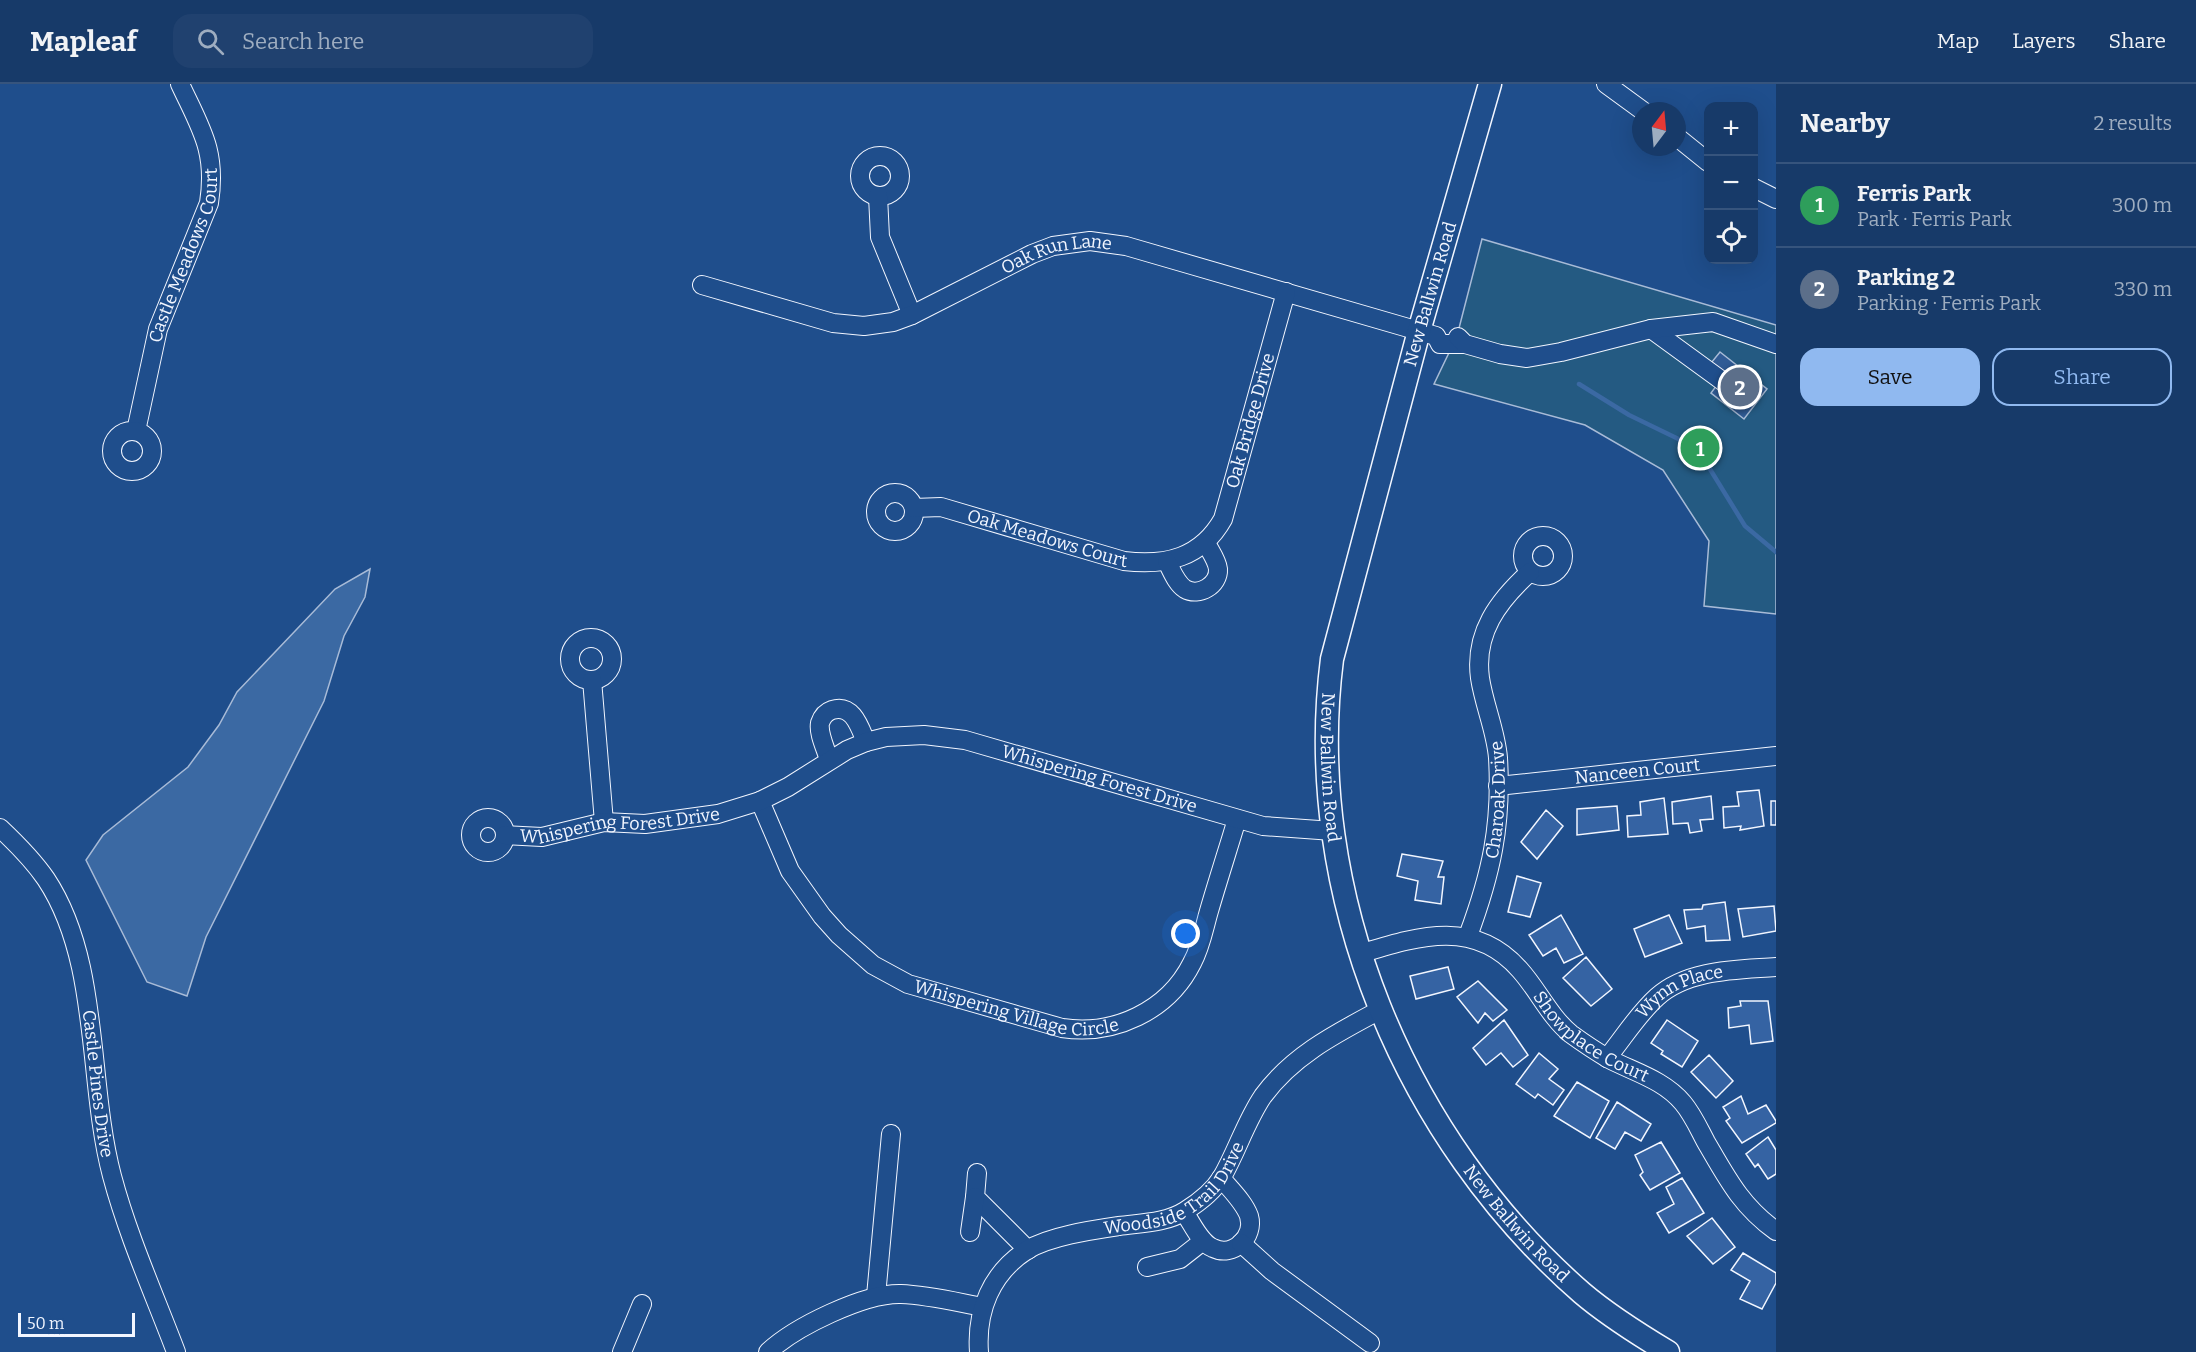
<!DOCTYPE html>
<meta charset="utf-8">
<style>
body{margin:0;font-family:Bitter,serif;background:#20416f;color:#f1f3f6}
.controls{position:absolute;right:18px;top:18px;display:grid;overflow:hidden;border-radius:12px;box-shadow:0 6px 24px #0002}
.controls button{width:54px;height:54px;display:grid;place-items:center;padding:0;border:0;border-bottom:2px solid #36547d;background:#173a69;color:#f1f3f6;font:30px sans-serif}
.compass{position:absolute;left:1632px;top:18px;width:54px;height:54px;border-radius:50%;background:#173a69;box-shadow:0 6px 24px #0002;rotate:16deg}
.scale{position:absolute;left:18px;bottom:15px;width:117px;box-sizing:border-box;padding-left:6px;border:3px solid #f2f6ff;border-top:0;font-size:16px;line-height:21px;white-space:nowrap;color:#f2f6ff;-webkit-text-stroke:4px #1f4e8c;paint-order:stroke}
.you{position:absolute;left:1186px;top:850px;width:21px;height:21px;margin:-15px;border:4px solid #fff;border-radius:50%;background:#1a73e8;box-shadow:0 0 0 9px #1a73e833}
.badge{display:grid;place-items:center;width:39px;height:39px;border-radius:50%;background:#90b9f0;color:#fff;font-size:20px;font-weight:700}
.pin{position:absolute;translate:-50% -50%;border:3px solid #fff;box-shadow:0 2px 6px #0006}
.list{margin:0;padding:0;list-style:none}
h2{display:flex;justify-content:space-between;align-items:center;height:78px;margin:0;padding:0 24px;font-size:26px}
h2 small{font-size:20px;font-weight:400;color:#9eadc0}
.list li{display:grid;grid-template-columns:39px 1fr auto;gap:18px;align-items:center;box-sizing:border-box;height:84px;padding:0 24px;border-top:2px solid #36547d}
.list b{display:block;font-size:22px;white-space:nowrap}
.list p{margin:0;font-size:20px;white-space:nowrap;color:#9eadc0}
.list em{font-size:20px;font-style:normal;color:#9eadc0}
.actions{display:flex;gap:12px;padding:18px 24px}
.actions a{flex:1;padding:14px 0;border:2px solid #90b9f0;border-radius:18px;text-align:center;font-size:21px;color:#90b9f0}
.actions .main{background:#90b9f0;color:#111}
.icon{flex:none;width:33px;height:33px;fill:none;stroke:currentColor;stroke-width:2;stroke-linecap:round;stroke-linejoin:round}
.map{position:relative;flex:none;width:1776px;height:1268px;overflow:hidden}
header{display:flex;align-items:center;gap:36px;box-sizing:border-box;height:84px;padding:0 30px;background:#173a69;border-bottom:2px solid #36547d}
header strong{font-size:28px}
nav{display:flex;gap:33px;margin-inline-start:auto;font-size:21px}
.search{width:420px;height:54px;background:#20416f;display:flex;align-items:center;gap:15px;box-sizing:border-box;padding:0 21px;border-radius:18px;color:#9eadc0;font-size:22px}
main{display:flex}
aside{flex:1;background:#173a69}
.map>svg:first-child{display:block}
.green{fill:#245a82;stroke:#a8bbd7;stroke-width:1.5}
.parking{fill:#305b95;stroke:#a8bbd7;stroke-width:1.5}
.water{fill:#3b69a3;stroke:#a8bbd7;stroke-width:1.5}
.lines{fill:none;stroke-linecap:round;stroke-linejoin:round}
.stream{stroke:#3b69a3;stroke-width:4.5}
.building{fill:#3563a3;stroke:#f2f6ff;stroke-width:1.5}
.minor-casing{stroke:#f2f6ff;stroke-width:20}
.major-casing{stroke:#f2f6ff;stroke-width:25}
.minor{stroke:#1f4e8c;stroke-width:18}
.major{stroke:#1f4e8c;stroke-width:22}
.labels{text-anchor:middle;stroke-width:4.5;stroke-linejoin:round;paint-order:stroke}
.street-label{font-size:18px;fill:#f2f6ff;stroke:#1f4e8c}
</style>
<header>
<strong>Mapleaf</strong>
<div class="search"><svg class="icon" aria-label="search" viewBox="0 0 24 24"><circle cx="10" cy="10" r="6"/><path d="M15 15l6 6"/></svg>Search here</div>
<nav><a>Map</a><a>Layers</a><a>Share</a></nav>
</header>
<main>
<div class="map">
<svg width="1776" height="1268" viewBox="0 0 1776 1268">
<rect width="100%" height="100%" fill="#1f4e8c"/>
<path class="green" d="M1482,155L1776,241V530L1704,522L1709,457L1663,386L1585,341L1434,300L1457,252Z"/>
<path class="parking" d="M1720,268L1767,305L1744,335L1711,309L1717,301L1702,290Z"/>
<path class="water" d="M370,485L365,513L344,552L324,617L206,853L187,912L147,898L86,776L103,751L188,683L219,641L237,608L335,505Z"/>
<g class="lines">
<path class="stream" d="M1579,300L1629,331L1697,364L1745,442L1776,468"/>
</g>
<path class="building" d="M1759,706L1764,742L1740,746L1741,742L1724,744L1723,723L1739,722L1737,708Z
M1711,712L1713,735L1700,736L1702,747L1690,749L1688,739L1673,740L1672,718Z
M1664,714L1668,750L1628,753L1627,732L1641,731L1640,718Z
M1771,717H1776V741H1771Z
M1617,722L1619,746L1577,751V725Z
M1546,726L1563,742L1537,775L1521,758Z
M1402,770L1443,777L1438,793H1444L1441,820L1415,816L1418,797L1397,792Z
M1517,792L1541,799L1530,833L1508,828Z
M1725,818L1730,856L1706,857L1705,842L1687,845L1684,826L1702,825L1703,821Z
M1774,822L1776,847L1743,853L1738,825Z
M1561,831L1583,870L1564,879L1556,864L1543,872L1529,851Z
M1669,831L1682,859L1645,873L1634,845Z
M1586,873L1612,905L1591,922L1563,894Z
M1448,883L1454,905L1416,915L1410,892Z
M1478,897L1507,926L1493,937L1485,929L1478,939L1457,913Z
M1740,917H1768L1773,957L1751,960L1749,941L1729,944L1728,924L1741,922Z
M1504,936L1528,971L1513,983L1501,969L1486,981L1473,964Z
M1667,936L1698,957L1682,983L1661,970L1663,967L1651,959Z
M1539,969L1558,985L1549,995L1564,1006L1553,1021L1538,1010L1535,1014L1516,1000Z
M1709,971L1733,997L1716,1014L1691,988Z
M1577,998L1609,1017L1590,1054L1554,1032Z
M1741,1012L1748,1030L1766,1021L1776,1037V1039L1742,1059L1726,1037L1730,1034L1723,1023Z
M1617,1018L1651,1040L1641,1057L1625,1048L1615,1065L1596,1054Z
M1768,1053L1776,1066V1090L1768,1095L1758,1080L1755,1083L1746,1070Z
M1661,1058L1680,1089L1650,1106L1640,1091L1643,1088L1635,1071Z
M1682,1094L1704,1129L1669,1149L1657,1129L1674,1120L1666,1103Z
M1712,1134L1735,1163L1713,1180L1687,1152Z
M1743,1169L1776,1189V1199L1762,1225L1740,1215L1750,1197L1731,1186Z"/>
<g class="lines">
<defs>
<g id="minor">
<path d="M1606,0L1643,27"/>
<path d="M1677,53L1708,78"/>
<circle cx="880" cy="92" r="20"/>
<path d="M1754,104L1776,115"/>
<path d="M878,112L880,153L912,231"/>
<path id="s1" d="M702,201L833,239L864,242L893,238L912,231L1032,170L1053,162L1090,157L1126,162L1436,252L1440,260H1465"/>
<path d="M1651,245L1732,304"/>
<path d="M1458,253L1465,260L1500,270L1527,274L1561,268L1651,245L1713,238L1776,260"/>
<path id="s2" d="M136,347L158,245L209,119C217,67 201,45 180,0"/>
<circle cx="132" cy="367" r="20"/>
<circle cx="895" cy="428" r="19"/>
<path id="s3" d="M914,424L941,423L1124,477C1166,482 1201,474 1223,435L1286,208"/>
<circle cx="1543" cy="472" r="20"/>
<path d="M1167,478C1172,487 1176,499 1185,505C1199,513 1219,501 1218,485C1217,476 1210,467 1206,459"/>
<circle cx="591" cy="575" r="21"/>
<path d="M592,596L604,738"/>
<path d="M829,676C826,665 818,650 820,639C822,633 826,628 832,626C853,619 860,644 866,658"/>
<path id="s4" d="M1498,702L1776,672"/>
<path id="s5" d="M760,717L790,787L822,832L839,851L873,881L908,900L1062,944C1114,952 1168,927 1192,879C1201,863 1204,844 1209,827C1218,796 1228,765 1237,735"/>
<circle cx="488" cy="751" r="17"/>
<path id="s6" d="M0,744C17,760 33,776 46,795C101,878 87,998 112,1092C128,1152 154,1210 176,1268"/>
<path id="s7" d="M505,751L542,753L604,738L645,740L718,730L760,717L788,703L847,666L866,658L886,653L924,651L965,656L1263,742L1333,747"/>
<path id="s8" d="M1468,852C1491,790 1502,742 1498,674C1496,647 1484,621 1480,594C1474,549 1498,517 1530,488"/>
<path id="s9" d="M1359,870C1416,853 1474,833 1520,886C1538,906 1550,933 1571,950C1582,958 1597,968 1609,975C1634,988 1664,996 1683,1019C1693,1031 1699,1045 1706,1058C1727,1094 1741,1122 1776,1147"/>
<path id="s10" d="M1607,974C1624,953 1638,930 1657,913C1688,885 1738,886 1776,883"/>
<path d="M977,1089L975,1113L1028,1166"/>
<path d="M1184,1128C1192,1139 1200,1159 1213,1164C1233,1174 1255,1153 1249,1132C1244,1118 1230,1105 1221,1094"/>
<path d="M970,1148L975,1113"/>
<path d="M1241,1159L1272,1187L1370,1259"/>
<path d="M1147,1183L1180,1175L1203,1157"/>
<path d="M876,1212L891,1050"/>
<path d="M622,1268L642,1220"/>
<path d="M768,1268C795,1243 864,1209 901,1210C928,1211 956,1218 983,1223"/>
<path id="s11" d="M979,1268C976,1227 991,1189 1027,1166C1050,1152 1092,1146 1119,1142C1141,1139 1166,1139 1185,1127C1198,1119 1214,1106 1222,1093C1237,1067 1246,1037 1263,1012C1293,971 1337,949 1380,926"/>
</g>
<g id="major">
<path id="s12" d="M1490,0L1419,247L1332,575C1302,810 1405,1055 1582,1209C1609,1232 1638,1250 1668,1268"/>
</g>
</defs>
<use href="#minor" class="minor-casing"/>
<use href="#major" class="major-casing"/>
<use href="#minor" class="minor"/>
<use href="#major" class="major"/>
</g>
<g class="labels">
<g class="street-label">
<text dy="6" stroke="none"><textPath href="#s2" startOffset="183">Castle Meadows Court</textPath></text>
<text dy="6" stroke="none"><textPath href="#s1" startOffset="376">Oak Run Lane</textPath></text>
<text transform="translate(1430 210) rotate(-74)" y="6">New Ballwin Road</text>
<text dy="6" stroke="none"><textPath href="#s3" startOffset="435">Oak Bridge Drive</textPath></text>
<text dy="6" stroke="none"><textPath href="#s3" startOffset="138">Oak Meadows Court</textPath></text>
<text dy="6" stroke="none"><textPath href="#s12" startOffset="705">New Ballwin Road</textPath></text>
<text dy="6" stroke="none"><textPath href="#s4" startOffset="140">Nanceen Court</textPath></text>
<text dy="6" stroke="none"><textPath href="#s7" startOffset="621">Whispering Forest Drive</textPath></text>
<text dy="6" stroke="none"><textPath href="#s8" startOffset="140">Charoak Drive</textPath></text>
<text dy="6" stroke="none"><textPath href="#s7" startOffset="116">Whispering Forest Drive</textPath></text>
<text dy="6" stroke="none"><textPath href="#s10" startOffset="102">Wynn Place</textPath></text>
<text dy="6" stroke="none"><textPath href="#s5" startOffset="354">Whispering Village Circle</textPath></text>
<text dy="6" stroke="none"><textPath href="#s9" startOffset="273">Showplace Court</textPath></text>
<text dy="6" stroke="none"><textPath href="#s6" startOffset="282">Castle Pines Drive</textPath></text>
<text dy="6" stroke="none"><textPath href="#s11" startOffset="285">Woodside Trail Drive</textPath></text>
<text dy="6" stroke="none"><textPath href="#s12" startOffset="1209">New Ballwin Road</textPath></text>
</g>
</g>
</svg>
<div class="controls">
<button>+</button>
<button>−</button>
<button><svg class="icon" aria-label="locate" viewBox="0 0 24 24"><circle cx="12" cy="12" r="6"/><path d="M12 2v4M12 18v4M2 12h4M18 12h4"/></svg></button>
</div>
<svg class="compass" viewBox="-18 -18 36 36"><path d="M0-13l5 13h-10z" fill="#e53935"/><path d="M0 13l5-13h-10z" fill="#9eadc0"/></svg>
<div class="scale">50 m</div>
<div class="you"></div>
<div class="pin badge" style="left:1700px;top:364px;background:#2e9e5b">1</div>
<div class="pin badge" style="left:1740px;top:303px;background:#5c6f8a">2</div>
</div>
<aside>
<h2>Nearby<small>2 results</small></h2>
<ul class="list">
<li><span class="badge" style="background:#2e9e5b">1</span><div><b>Ferris Park</b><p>Park · Ferris Park</p></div><em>300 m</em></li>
<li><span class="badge" style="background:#5c6f8a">2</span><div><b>Parking 2</b><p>Parking · Ferris Park</p></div><em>330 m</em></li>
</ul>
<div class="actions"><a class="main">Save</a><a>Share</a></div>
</aside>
</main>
